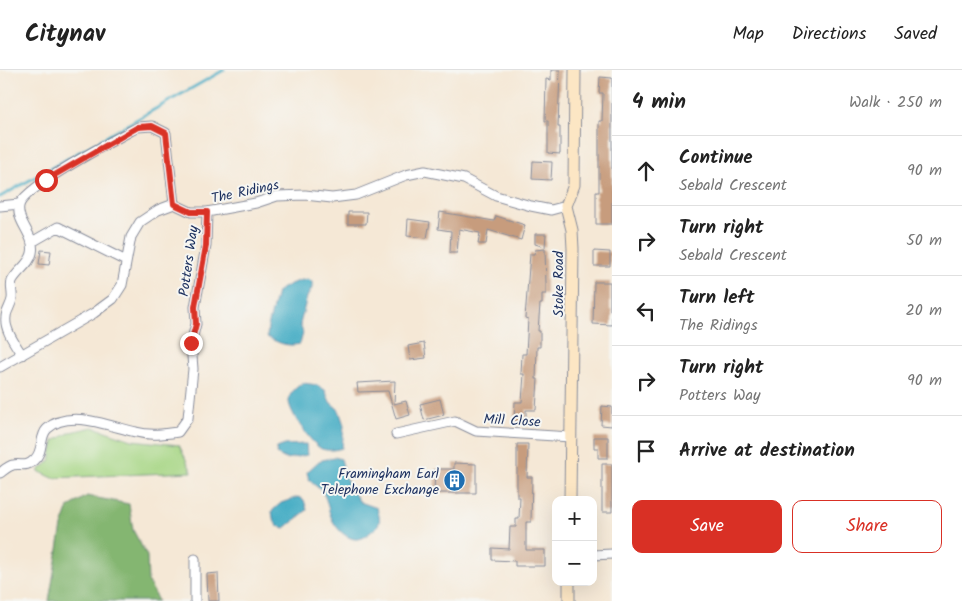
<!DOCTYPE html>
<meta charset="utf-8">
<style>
body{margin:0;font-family:Kalam,sans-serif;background:#f2f2f2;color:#222}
.controls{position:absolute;right:15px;bottom:15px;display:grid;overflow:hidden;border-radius:10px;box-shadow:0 5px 20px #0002}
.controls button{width:45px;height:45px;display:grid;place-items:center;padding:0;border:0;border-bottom:1px solid #e0e0e0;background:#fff;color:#222;font:25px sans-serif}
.stop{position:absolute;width:15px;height:15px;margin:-11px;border:4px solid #d93025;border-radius:50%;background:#fff}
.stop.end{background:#d93025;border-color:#fff;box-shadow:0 1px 5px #0008}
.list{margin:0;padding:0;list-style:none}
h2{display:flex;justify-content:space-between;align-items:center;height:65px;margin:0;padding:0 20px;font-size:21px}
h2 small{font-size:16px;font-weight:400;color:#767676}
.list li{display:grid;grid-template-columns:32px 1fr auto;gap:15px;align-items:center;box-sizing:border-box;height:70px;padding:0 20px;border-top:1px solid #e0e0e0}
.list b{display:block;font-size:19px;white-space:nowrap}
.list p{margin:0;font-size:16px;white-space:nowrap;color:#767676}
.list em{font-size:16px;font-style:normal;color:#767676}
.actions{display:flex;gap:10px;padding:15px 20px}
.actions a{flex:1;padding:11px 0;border:1px solid #d93025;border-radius:10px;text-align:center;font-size:18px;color:#d93025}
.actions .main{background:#d93025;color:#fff}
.icon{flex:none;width:28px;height:28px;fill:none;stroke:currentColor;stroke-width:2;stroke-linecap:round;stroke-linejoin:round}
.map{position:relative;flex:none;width:612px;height:531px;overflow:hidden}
header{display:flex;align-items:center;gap:30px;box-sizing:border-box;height:70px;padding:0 25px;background:#fff;border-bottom:1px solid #e0e0e0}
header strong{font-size:24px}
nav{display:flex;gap:28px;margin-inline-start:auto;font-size:18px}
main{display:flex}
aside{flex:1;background:#fff}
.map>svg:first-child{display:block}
.green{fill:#a6d583;stroke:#608270}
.forest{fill:#84b671;stroke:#507268}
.water{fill:#46adc5;stroke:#306e92}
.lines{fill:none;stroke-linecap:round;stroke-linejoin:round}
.stream{stroke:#46adc5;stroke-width:3}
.building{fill:#c79c7d}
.street-casing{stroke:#888c9a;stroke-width:11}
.secondary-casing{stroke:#888c9a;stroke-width:13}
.street{stroke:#fff;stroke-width:9}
.secondary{stroke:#fce6c4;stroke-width:11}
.route{stroke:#d93025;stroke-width:6}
.labels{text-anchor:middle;stroke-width:4;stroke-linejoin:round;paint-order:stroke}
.street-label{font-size:14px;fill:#1b2f5e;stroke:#f6f6f2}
.poi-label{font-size:14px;fill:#1b2f5e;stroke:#f6f6f2;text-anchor:end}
</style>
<header>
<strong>Citynav</strong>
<nav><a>Map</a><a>Directions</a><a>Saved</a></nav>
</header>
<main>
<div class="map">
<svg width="612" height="531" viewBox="0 0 612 531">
<rect width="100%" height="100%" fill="#f6f6f2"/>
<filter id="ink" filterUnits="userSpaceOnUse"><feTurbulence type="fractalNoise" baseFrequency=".02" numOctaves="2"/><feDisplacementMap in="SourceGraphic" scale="10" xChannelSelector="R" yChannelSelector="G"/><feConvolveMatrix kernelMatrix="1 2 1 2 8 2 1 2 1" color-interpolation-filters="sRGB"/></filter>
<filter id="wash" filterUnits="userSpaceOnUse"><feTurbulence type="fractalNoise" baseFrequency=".0096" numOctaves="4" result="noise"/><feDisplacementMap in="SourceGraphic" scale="20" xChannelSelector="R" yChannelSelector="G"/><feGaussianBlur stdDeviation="1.12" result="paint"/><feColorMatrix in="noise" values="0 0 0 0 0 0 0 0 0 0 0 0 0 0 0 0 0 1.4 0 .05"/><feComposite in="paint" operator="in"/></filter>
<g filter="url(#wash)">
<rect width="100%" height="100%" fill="#f5e8d6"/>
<path class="green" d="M93,357L132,370L179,375L192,402L53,408L38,401L50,391L54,371L71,362Z"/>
<path class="forest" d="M87,426L129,434L133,460L147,486L148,511L158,531H49L62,456L69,437Z"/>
<path class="water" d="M309,209L312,212V218L307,227L300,254L303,263L300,274C287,277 279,273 267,267L268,257L277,222C287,215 297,210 309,209Z
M303,313L317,315L325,320L330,332L339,340L344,355L342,378C336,380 328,381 322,379C312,375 289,342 289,331C289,322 297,317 303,313Z
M306,374L307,385L286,389L276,384L277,378L285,375Z
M334,387L341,389L348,415L360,432L377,438C380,449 382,454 372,461C369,463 366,467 362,468C350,473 337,460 332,449C328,441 328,431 323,423C317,414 309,415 307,402L319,391Z
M298,427L304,430L307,440L285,458L277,456L273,448L272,441L281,433Z"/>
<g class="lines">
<path class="stream" d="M0,127L224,0"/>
</g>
<g id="blocks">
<path class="building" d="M551,0H560L558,57H560V84L548,83V51H545L546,9L551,10Z
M600,7L612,8V154H596V122H599V51H602L603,23H599Z
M533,91L552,92L551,110L532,109Z
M348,142H367L366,154H348Z
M440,142L494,151L496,146L525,155L521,170L488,160L486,174H478L480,163L459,159L457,183H450L451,161L438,159Z
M408,149L430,152L427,168L407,166Z
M535,164H546L545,177L535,174Z
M545,179L546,214V224H542V234H540L538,261H540V277H537L536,309H538L536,340H526V353L514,352L515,332H522L524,304H521L522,284H526L528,249L525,248L530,184H534L535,180Z
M41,180L51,181L49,195L39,194Z
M594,181L610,182V196H594Z
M594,212H610V240H612V255L593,254Z
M424,273L426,288L410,290L408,276Z
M395,311L394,334L406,331L410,345L396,349L388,321L358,322L357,313Z
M440,329L444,345L424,350L420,334Z
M602,336L612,337V356L601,355Z
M594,367H608V388H598V378H594Z
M517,374H528L527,407H532L531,452H526V480H545V496H515V491L492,490V478L509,479L510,457H516V449H519L520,427H517Z
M454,393L476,394V423H434L435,399H454Z
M602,394H612V442H602Z
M218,503L219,531H208L207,504Z"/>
</g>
</g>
<g filter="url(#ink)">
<use href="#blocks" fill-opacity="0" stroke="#888c9a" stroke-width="1"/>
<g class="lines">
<defs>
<path id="street" d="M0,136L19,134
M32,172L58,157L126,191
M22,285C16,275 4,260 6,247C6,241 11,236 12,229C13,223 10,217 12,211C17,201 30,194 32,183C36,166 16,152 19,136C22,118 118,68 138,57L152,56L166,63L174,134
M0,297L94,243L113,229L122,215L131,167L140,152L158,140L174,134L191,142H207L256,133L277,126L305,125L332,128L356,125L406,105L425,101L464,109L496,126L531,136L551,140L566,136
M396,364L455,351L476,361L571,367
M0,403C3,401 8,396 13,395C21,393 26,398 34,390C44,382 39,367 47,359C69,338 111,357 136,362C150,366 164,364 178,362L188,348L193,299L191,273L196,254L195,237L206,176L207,142
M593,485L612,484
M195,489V531"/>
<path id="secondary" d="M570,430L573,179L572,160L566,136L574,115L575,0
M569,531V512"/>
</defs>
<use href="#street" class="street-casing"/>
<use href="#secondary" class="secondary-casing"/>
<use href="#street" class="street"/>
<use href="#secondary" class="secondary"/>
</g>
</g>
<g class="lines" filter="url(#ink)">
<path class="route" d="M46,110L138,57L152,56L166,63L174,134L191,142H207L206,176L195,237L196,254L191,273"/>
</g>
<defs>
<symbol id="building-disc" viewBox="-11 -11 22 22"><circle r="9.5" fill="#1f6fb2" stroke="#f6f6f2"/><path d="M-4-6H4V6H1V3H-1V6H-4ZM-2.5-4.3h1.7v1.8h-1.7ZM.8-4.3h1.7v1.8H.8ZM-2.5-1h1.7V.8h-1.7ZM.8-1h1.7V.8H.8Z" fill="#fff"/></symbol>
</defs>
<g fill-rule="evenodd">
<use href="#building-disc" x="442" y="398" width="25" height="25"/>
</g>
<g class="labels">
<g class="street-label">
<text transform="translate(245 121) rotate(-12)" y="5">The Ridings</text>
<text transform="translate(188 191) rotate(-82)" y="5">Potters Way</text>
<text transform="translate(558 214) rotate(-90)" y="5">Stoke Road</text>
<text transform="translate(512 350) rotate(3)" y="5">Mill Close</text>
</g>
<g class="poi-label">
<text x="439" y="408">Framingham Earl<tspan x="439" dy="16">Telephone Exchange</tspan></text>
</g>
</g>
</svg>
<div class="controls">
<button>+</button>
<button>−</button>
</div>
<div class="stop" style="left:46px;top:110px"></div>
<div class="stop end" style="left:191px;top:273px"></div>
</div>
<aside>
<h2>4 min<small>Walk · 250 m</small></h2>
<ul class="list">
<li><svg class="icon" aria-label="ahead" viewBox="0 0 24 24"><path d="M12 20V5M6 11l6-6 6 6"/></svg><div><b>Continue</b><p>Sebald Crescent</p></div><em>90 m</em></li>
<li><svg class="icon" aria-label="right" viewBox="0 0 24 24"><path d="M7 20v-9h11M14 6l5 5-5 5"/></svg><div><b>Turn right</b><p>Sebald Crescent</p></div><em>50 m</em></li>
<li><svg class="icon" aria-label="left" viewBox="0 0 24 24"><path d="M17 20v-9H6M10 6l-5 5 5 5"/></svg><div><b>Turn left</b><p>The Ridings</p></div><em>20 m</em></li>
<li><svg class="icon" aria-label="right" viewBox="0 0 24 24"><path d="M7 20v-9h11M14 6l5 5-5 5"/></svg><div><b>Turn right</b><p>Potters Way</p></div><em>90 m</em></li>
<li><svg class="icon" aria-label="arrive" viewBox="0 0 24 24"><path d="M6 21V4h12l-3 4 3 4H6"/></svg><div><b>Arrive at destination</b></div></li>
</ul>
<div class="actions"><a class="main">Save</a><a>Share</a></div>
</aside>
</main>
